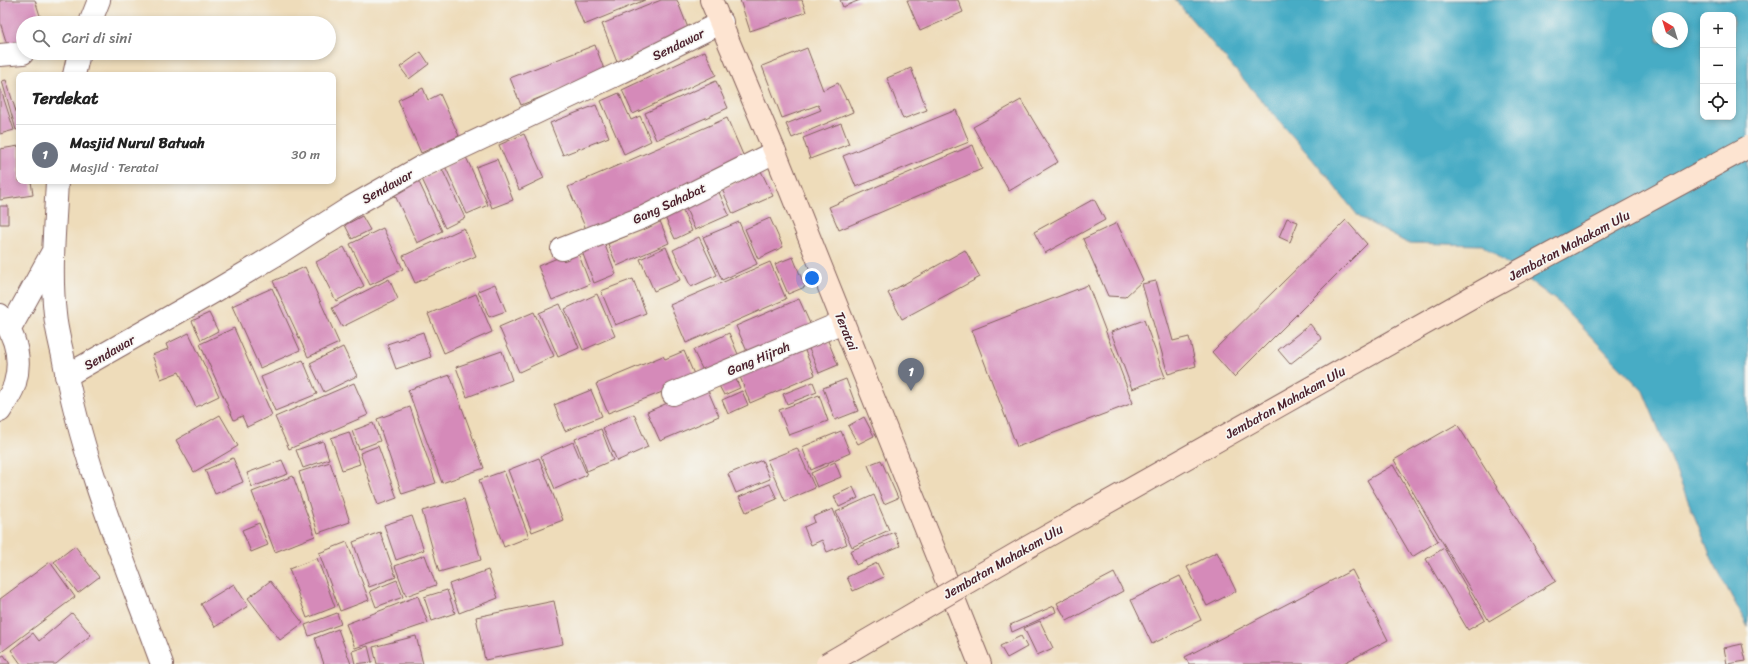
<!DOCTYPE html>
<html lang="id">
<meta charset="utf-8">
<style>
body{margin:0;font-family:Sriracha,sans-serif;background:#f6f6f6;color:#222}
.controls{position:absolute;right:12px;top:12px;display:grid;overflow:hidden;border-radius:8px;box-shadow:0 2px 6px #0003}
.controls button{width:36px;height:36px;display:grid;place-items:center;padding:0;border:0;border-bottom:1px solid #e0e0e0;background:#fff;color:#222;font:20px sans-serif}
.compass{position:absolute;left:1652px;top:12px;width:36px;height:36px;border-radius:50%;background:#fff;box-shadow:0 2px 6px #0003;rotate:322deg}
.you{position:absolute;left:812px;top:278px;width:14px;height:14px;margin:-10px;border:3px solid #fff;border-radius:50%;background:#1a73e8;box-shadow:0 0 0 6px #1a73e833}
.badge{display:grid;place-items:center;width:26px;height:26px;border-radius:50%;background:#d93025;color:#fff;font-size:13px;font-weight:700}
.pin{position:absolute;translate:-50% -33px;filter:drop-shadow(0 1px 2px #0008)}
.pin::after{content:'';position:absolute;top:21px;width:14px;height:12px;background:inherit;clip-path:polygon(0 0,100% 0,50% 100%)}
.list{margin:0;padding:0;list-style:none}
h2{display:flex;justify-content:space-between;align-items:center;height:52px;margin:0;padding:0 16px;font-size:17px}
h2 small{font-size:13px;font-weight:400;color:#767676}
.list li{display:grid;grid-template-columns:26px 1fr auto;gap:12px;align-items:center;box-sizing:border-box;height:60px;padding:0 16px;border-top:1px solid #e0e0e0}
.list b{display:block;font-size:15px;white-space:nowrap}
.list p{margin:0;font-size:13px;white-space:nowrap;color:#767676}
.list em{font-size:13px;font-style:normal;color:#767676}
.icon{flex:none;width:22px;height:22px;fill:none;stroke:currentColor;stroke-width:2;stroke-linecap:round;stroke-linejoin:round}
.map{position:relative;flex:none;width:1748px;height:664px;overflow:hidden}
.search{position:absolute;background:#fff;box-shadow:0 2px 6px #0003;left:16px;top:16px;width:320px;height:44px;display:flex;align-items:center;gap:10px;box-sizing:border-box;padding:0 14px;border-radius:22px;color:#767676;font-size:15px}
.panel{position:absolute;background:#fff;box-shadow:0 2px 6px #0003;left:16px;top:72px;width:320px;height:112px;border-radius:8px}
.map>svg:first-child{display:block}
.water{fill:#46acc5;stroke:#486678;fill-rule:evenodd}
.building{fill:#d58ab9}
.lines{fill:none;stroke-linecap:round;stroke-linejoin:round}
.minor-casing{stroke:#83615d;stroke-width:24}
.secondary-casing{stroke:#83615d;stroke-width:24}
.minor{stroke:#fff;stroke-width:22}
.secondary{stroke:#fde4d1;stroke-width:22}
.secondary-bridge-casing{stroke:#83615d;stroke-width:24;stroke-linecap:butt}
.secondary-bridge{stroke:#fde4d1;stroke-width:22}
.labels{text-anchor:middle;stroke-width:3.5;stroke-linejoin:round;paint-order:stroke}
.street-label{font-size:13px;fill:#4a1f2b;stroke:#f6f6f2}
</style>
<div class="map">
<svg width="1748" height="664" viewBox="0 0 1748 664">
<rect width="100%" height="100%" fill="#f6f6f2"/>
<filter id="ink" filterUnits="userSpaceOnUse"><feTurbulence type="fractalNoise" baseFrequency=".025" numOctaves="2"/><feDisplacementMap in="SourceGraphic" scale="8" xChannelSelector="R" yChannelSelector="G"/><feConvolveMatrix kernelMatrix="1 2 1 2 8 2 1 2 1" color-interpolation-filters="sRGB"/></filter>
<filter id="wash" filterUnits="userSpaceOnUse"><feTurbulence type="fractalNoise" baseFrequency=".012" numOctaves="4" result="noise"/><feDisplacementMap in="SourceGraphic" scale="16" xChannelSelector="R" yChannelSelector="G"/><feGaussianBlur stdDeviation="0.9" result="paint"/><feColorMatrix in="noise" values="0 0 0 0 0 0 0 0 0 0 0 0 0 0 0 0 0 1.4 0 .05"/><feComposite in="paint" operator="in"/></filter>
<g filter="url(#wash)">
<rect width="100%" height="100%" fill="#eedcba"/>
<path class="water" d="M1175,0H1748V627L1714,564L1643,391L1558,302L1482,245L1407,243L1359,217L1313,160ZM1703,15H1733V117H1703ZM1658,18H1682V42H1658Z"/>
<g id="blocks">
<path class="building" d="M0,0H35L42,22L23,23V28L19,30L23,45L9,51L0,22Z
M574,0H645L584,25Z
M661,0H677L690,33L617,62L602,24Z
M740,0H802L806,12L750,31Z
M840,0H860L843,7Z
M907,0H958L963,12L920,31Z
M595,45L605,72L521,105L510,78Z
M807,48L823,90L838,83L846,99L847,98L853,112L792,138L786,124L821,110L818,105L782,118L762,66Z
M705,51L716,75L633,114L622,90Z
M421,52L429,64L409,79L400,67Z
M911,68L927,110L903,119L887,78Z
M6,80L19,121V129L16,130L2,81Z
M716,81L728,108L656,140L645,113Z
M0,87L14,130L0,134Z
M423,88L428,100L440,94L459,136L421,153L398,100Z
M619,93L631,120L640,116L651,141L624,154L601,101Z
M1021,100L1058,162L1009,191L973,127Z
M596,105L609,137L563,155L550,123Z
M956,110L969,142L856,187L843,156Z
M727,118L747,164L588,234L568,187Z
M841,123L849,144L810,159L803,138Z
M524,134L544,178L519,190L499,145Z
M973,145L982,169L839,230L829,207Z
M19,146V181H31L33,195L0,200V149Z
M466,157L488,205L467,214L445,166Z
M497,159L513,200L492,208L476,167Z
M442,169L465,218L445,228L422,179Z
M761,171L773,196L733,214L722,189Z
M417,178L442,231L417,243L392,189Z
M718,190L729,215L695,230L684,204Z
M1094,199L1105,220L1045,253L1034,232Z
M680,205L692,231L675,239L663,213Z
M0,206H8V224H0Z
M362,216L370,230L352,239L345,225Z
M770,218L783,247L758,259L745,229Z
M1287,218L1298,222L1290,242L1279,237Z
M1346,220L1367,244L1234,377L1212,352Z
M660,221L669,243L617,266L608,244Z
M739,222L757,264L722,280L703,237Z
M1117,223L1143,280L1125,297L1108,296L1083,239Z
M383,228L403,269L370,285L350,244Z
M464,228L476,256L415,283L403,256Z
M699,237L717,275L691,287L673,250Z
M603,240L616,274L594,283L581,249Z
M344,247L364,286L336,301L316,262Z
M666,247L680,280L654,291L640,259Z
M577,250L590,284L552,300L538,266Z
M965,250L980,277L902,319L888,293Z
M793,257L805,287L788,294L775,264Z
M770,262L786,299L686,343L670,305Z
M305,267L339,343L308,357L273,281Z
M389,279L398,299L342,327L332,308Z
M633,279L646,313L615,325L601,291Z
M1156,281L1173,341L1189,337L1196,366L1168,374L1142,284Z
M495,284L506,311L489,317L478,291Z
M1088,285L1133,403L1017,447L972,330Z
M272,288L300,350L260,368L232,306Z
M476,294L492,332L444,353L428,314Z
M597,294L615,336L583,350L565,309Z
M799,299L812,328L749,356L736,326Z
M560,304L579,348L558,357L539,313Z
M534,312L554,356L519,372L499,327Z
M209,313L218,331L201,340L192,321Z
M1144,320L1165,377L1132,389L1111,332Z
M1310,324L1322,339L1290,364L1278,350Z
M234,328L272,415L247,427L242,416L234,420L200,344Z
M423,332L431,357L396,369L387,344Z
M189,333L219,396L196,407L179,372L161,379L152,355L168,349L166,344Z
M729,333L740,359L705,375L693,350Z
M826,336L838,365L819,373L807,344Z
M803,346L815,375L750,403L739,374Z
M343,347L357,376L324,392L310,363Z
M502,351L512,380L467,397L456,367Z
M684,351L696,379L608,413L596,384L663,356L665,359Z
M303,360L317,394L275,411L261,377Z
M450,375L484,468L442,483L408,390Z
M734,375L740,388L724,395L717,382Z
M846,379L858,411L835,420L823,388Z
M813,382L817,392L787,404L783,394Z
M354,383L368,415L289,449L275,417Z
M706,386L719,416L660,441L647,412Z
M591,390L602,416L565,431L554,405Z
M742,391L748,405L728,414L722,400Z
M819,395L828,421L789,435L779,410Z
M410,407L436,483L402,494L377,419Z
M634,414L648,447L617,461L603,428Z
M220,415L238,446L194,472L176,440Z
M864,417L874,436L858,444L848,426Z
M373,423L380,441L359,449L352,431Z
M1457,424L1556,581L1489,621L1394,460Z
M601,429L613,460L587,471L575,439Z
M841,431L850,453L811,470L802,447Z
M349,432L360,464L342,470L331,438Z
M323,441L329,459L303,468L296,450Z
M573,442L587,475L555,489L541,456Z
M378,446L397,498L378,505L360,453Z
M797,448L815,488L785,501L767,460Z
M233,458L243,482L215,494L205,470Z
M539,458L563,520L532,532L508,470Z
M282,460L288,474L252,487L247,473Z
M762,460L770,479L736,493L728,474Z
M881,460L898,498L884,504L868,465Z
M330,462L350,522L318,533L299,472Z
M835,462L841,477L817,487L811,473Z
M1393,465L1438,541L1412,557L1367,480Z
M504,471L529,537L504,547L479,480Z
M293,476L315,536L275,552L252,492Z
M770,484L777,499L746,512L739,497Z
M853,487L858,498L839,507L834,496Z
M874,495L889,530L852,547L836,512Z
M464,499L481,560L439,572L422,511Z
M833,509L847,544L827,552L822,540L811,545L804,527L815,522L813,517Z
M412,516L424,550L396,560L384,525Z
M259,523L268,545L251,552L242,530Z
M380,532L396,577L369,587L353,542Z
M894,532L900,546L856,565L850,551Z
M347,542L369,600L340,611L319,553Z
M75,546L99,577L78,593L54,562Z
M1444,548L1485,620L1468,630L1426,559Z
M1217,552L1236,591L1207,606L1187,567Z
M425,555L436,585L406,596L395,566Z
M317,558L335,607L307,618L289,569Z
M50,562L75,597L0,653V599Z
M877,563L884,577L853,591L847,577Z
M488,570L498,598L459,613L449,584Z
M1352,570L1388,640L1342,664H1189L1185,657Z
M1114,573L1123,591L1067,621L1057,603Z
M1180,576L1201,620L1152,644L1131,600Z
M397,580L403,597L376,607L370,591Z
M270,581L303,623L280,640L248,598Z
M234,584L248,606L215,627L201,604Z
M447,590L455,613L432,621L424,597Z
M418,596L428,623L355,648L346,624Z
M554,601L563,644L485,660L476,617Z
M1054,606L1056,612L1012,632L1010,625Z
M72,613L91,635L56,664H21L11,650L33,633L39,641Z
M337,613L341,624L309,636L305,625Z
M1040,621L1053,648L1037,655L1024,628Z
M338,629L351,664H324L315,638Z
M416,636L423,664H377L373,647Z
M1021,636L1027,647L1007,658L1000,646Z
M1742,644L1746,661L1727,664L1724,648Z
M368,646L372,662L355,664L352,651Z
M4,655L10,664H0V657Z"/>
</g>
</g>
<g filter="url(#ink)">
<use href="#blocks" fill-opacity="0" stroke="#83615d" stroke-width="1"/>
<g class="lines">
<defs>
<path id="minor" d="M90,23L99,0
M0,55L23,53
M74,75L79,53
M57,181C55,225 50,270 55,314C56,328 60,342 63,356C82,462 125,563 162,664
M562,249L644,217L775,152
M0,315C15,335 22,358 15,383C13,392 5,402 0,411
M10,329L53,251
M66,376L210,294L279,253L351,207L421,167L620,73L722,22
M673,394L843,322"/>
<path id="secondary" d="M711,0L775,152L980,664"/>
</defs>
<use href="#minor" class="minor-casing"/>
<use href="#secondary" class="secondary-casing"/>
<use href="#minor" class="minor"/>
<use href="#secondary" class="secondary"/>
<defs>
<path id="secondary-bridge" d="M827,664L1028,547L1488,288L1748,147"/>
</defs>
<use href="#secondary-bridge" class="secondary-bridge-casing"/>
<use href="#secondary-bridge" class="secondary-bridge"/>
</g>
</g>
<g class="labels">
<g class="street-label">
<text transform="translate(678 44) rotate(-26)" y="5">Sendawar</text>
<text transform="translate(387 186) rotate(-29)" y="5">Sendawar</text>
<text transform="translate(669 203) rotate(-25)" y="5">Gang Sahabat</text>
<text transform="translate(1569 245) rotate(-28)" y="5">Jembatan Mahakam Ulu</text>
<text transform="translate(847 331) rotate(68)" y="5">Teratai</text>
<text transform="translate(109 352) rotate(-30)" y="5">Sendawar</text>
<text transform="translate(758 358) rotate(-23)" y="5">Gang Hijrah</text>
<text transform="translate(1285 402) rotate(-29)" y="5">Jembatan Mahakam Ulu</text>
<text transform="translate(1003 561) rotate(-30)" y="5">Jembatan Mahakam Ulu</text>
</g>
</g>
</svg>
<div class="controls">
<button>+</button>
<button>−</button>
<button><svg class="icon" aria-label="locate" viewBox="0 0 24 24"><circle cx="12" cy="12" r="6"/><path d="M12 2v4M12 18v4M2 12h4M18 12h4"/></svg></button>
</div>
<svg class="compass" viewBox="-18 -18 36 36"><path d="M0-13l5 13h-10z" fill="#e53935"/><path d="M0 13l5-13h-10z" fill="#767676"/></svg>
<div class="you"></div>
<div class="pin badge" style="left:911px;top:391px;background:#6b7280">1</div>
<div class="search"><svg class="icon" aria-label="search" viewBox="0 0 24 24"><circle cx="10" cy="10" r="6"/><path d="M15 15l6 6"/></svg>Cari di sini</div>
<section class="panel">
<h2>Terdekat<small></small></h2>
<ul class="list">
<li><span class="badge" style="background:#6b7280">1</span><div><b>Masjid Nurul Batuah</b><p>Masjid · Teratai</p></div><em>30 m</em></li>
</ul>
</section>
</div>
